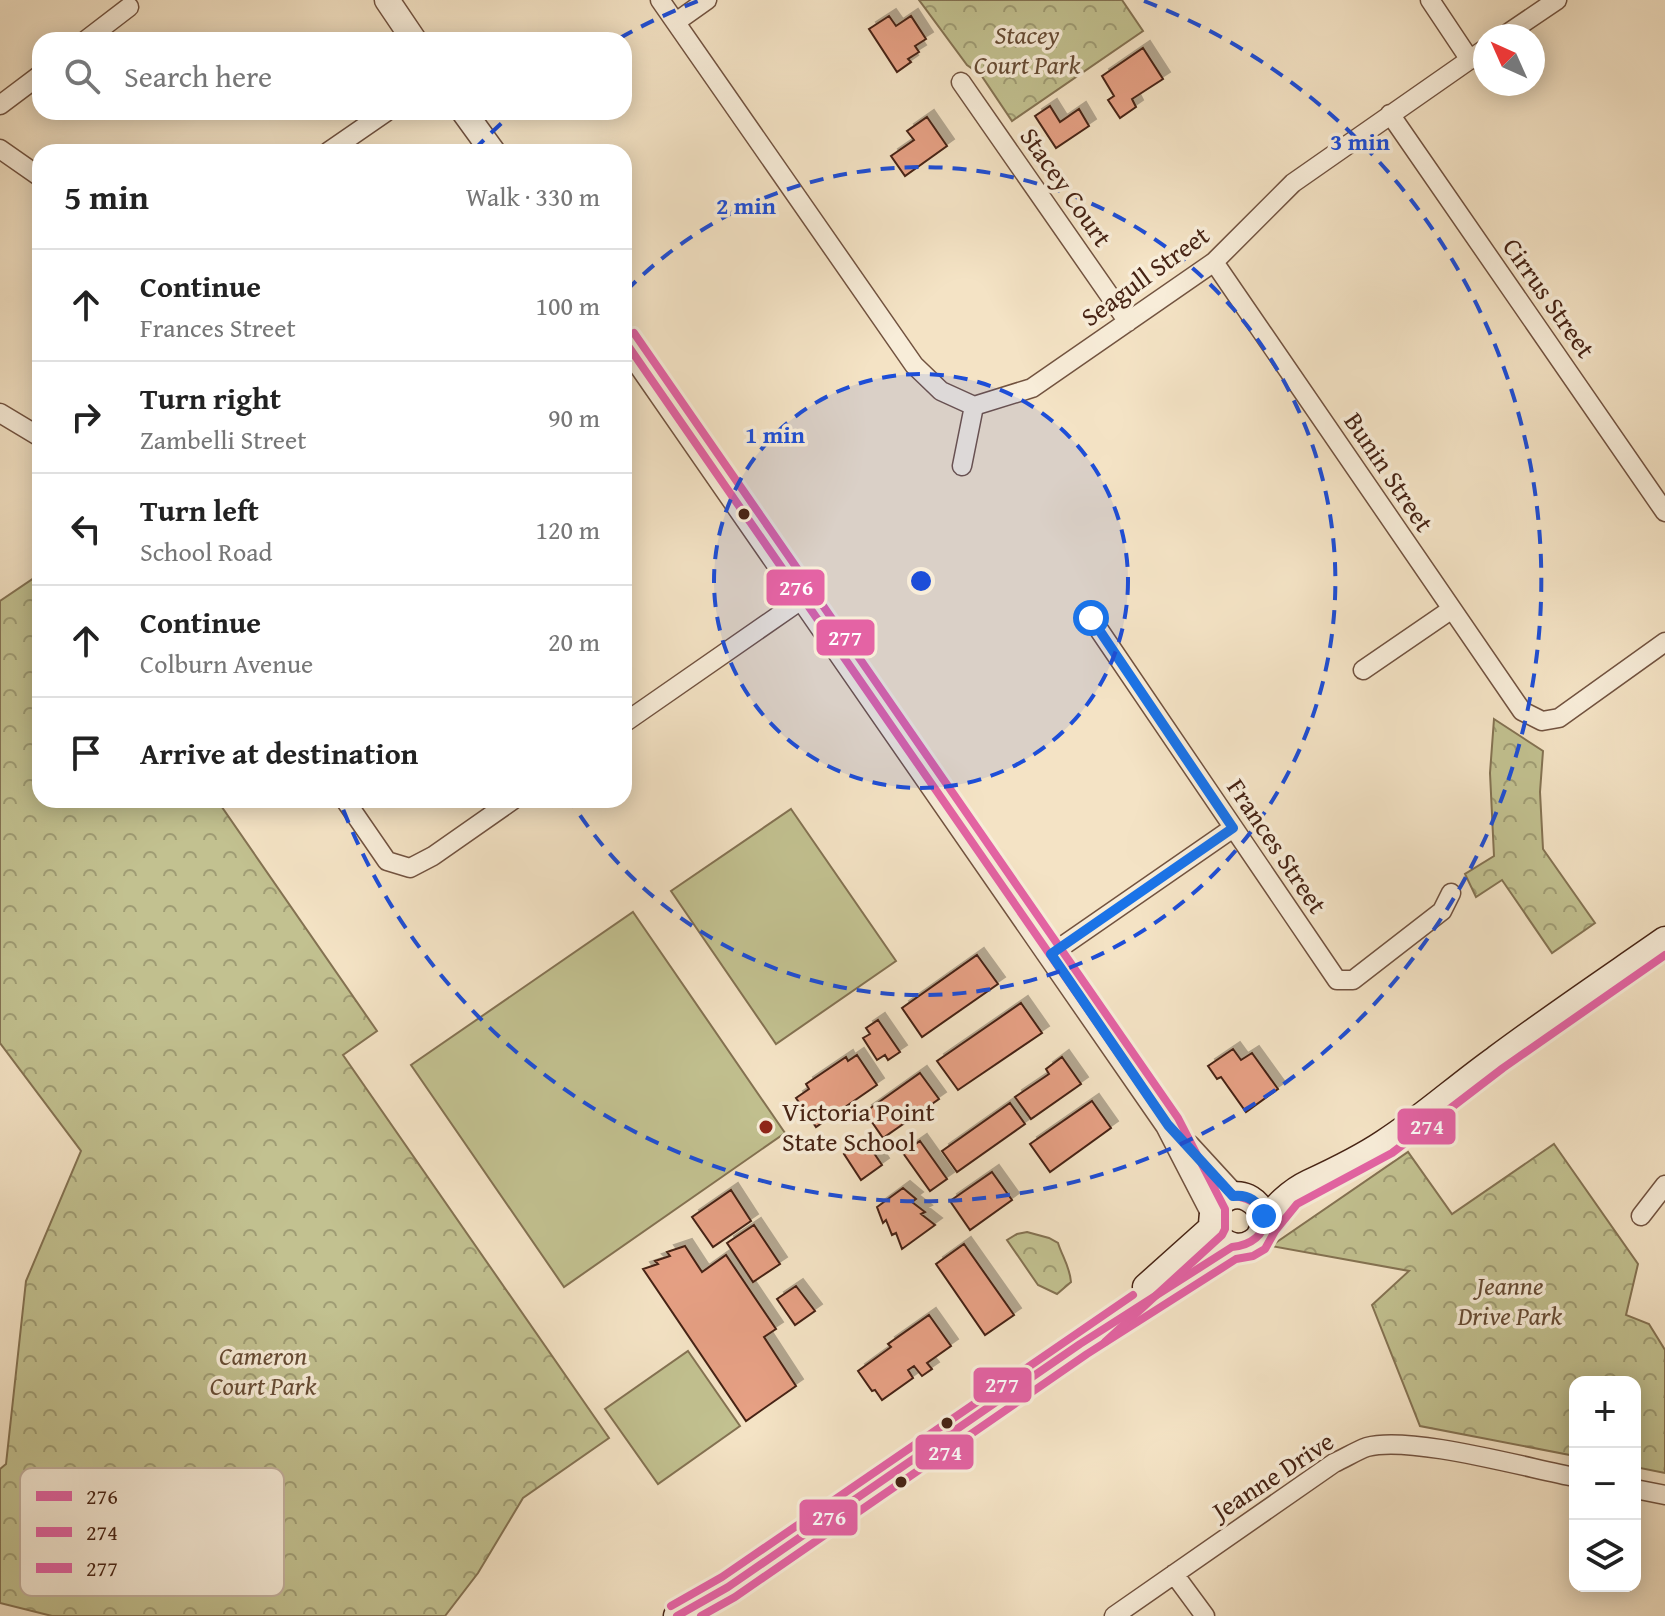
<!DOCTYPE html>
<meta charset="utf-8">
<style>
body{margin:0;font-family:"Gentium Book Plus",serif;background:#f2f2f2;color:#222}
.controls{position:absolute;right:24px;bottom:24px;display:grid;overflow:hidden;border-radius:16px;box-shadow:0 4px 20px #0003}
.controls button{width:72px;height:72px;display:grid;place-items:center;padding:0;border:0;border-bottom:2px solid #e0e0e0;background:#fff;color:#222;font:40px sans-serif}
.compass{position:absolute;left:1473px;top:24px;width:72px;height:72px;border-radius:50%;background:#fff;box-shadow:0 4px 20px #0003;rotate:315deg}
.stop{position:absolute;width:24px;height:24px;margin:-18px;border:6px solid #1a73e8;border-radius:50%;background:#fff}
.stop.end{background:#1a73e8;border-color:#fff;box-shadow:0 2px 8px #0008}
.list{margin:0;padding:0;list-style:none}
h2{display:flex;justify-content:space-between;align-items:center;height:104px;margin:0;padding:0 32px;font-size:34px}
h2 small{font-size:26px;font-weight:400;color:#767676}
.list li{display:grid;grid-template-columns:52px 1fr auto;gap:24px;align-items:center;box-sizing:border-box;height:112px;padding:0 32px;border-top:2px solid #e0e0e0}
.list b{display:block;font-size:30px;white-space:nowrap}
.list p{margin:0;font-size:26px;white-space:nowrap;color:#767676}
.list em{font-size:26px;font-style:normal;color:#767676}
.icon{flex:none;width:44px;height:44px;fill:none;stroke:currentColor;stroke-width:2;stroke-linecap:round;stroke-linejoin:round}
.map{position:relative;flex:none;width:1665px;height:1616px;overflow:hidden}
.search{position:absolute;background:#fff;box-shadow:0 4px 20px #0003;left:32px;top:32px;width:600px;height:88px;display:flex;align-items:center;gap:20px;box-sizing:border-box;padding:0 28px;border-radius:24px;color:#767676;font-size:30px}
.panel{position:absolute;background:#fff;box-shadow:0 4px 20px #0003;left:32px;top:144px;width:600px;height:664px;border-radius:24px}
.map>svg:first-child{display:block}
.park{fill:url(#park-crowns);stroke:#847252;stroke-width:2}
.garden{fill:#c2c190;stroke:#847252;stroke-width:2}
.building{fill:#e6a084;stroke:#462314;stroke-width:2;filter:url(#shadow)}
.lines{fill:none;stroke-linecap:round;stroke-linejoin:round}
.minor-casing{stroke:#725340;stroke-width:21}
.tertiary-casing{stroke:#725340;stroke-width:27}
.secondary-casing{stroke:#462314;stroke-width:29}
.minor{stroke:#f8edd9;stroke-width:18}
.tertiary{stroke:#f8edd9;stroke-width:24}
.secondary{stroke:#f8edd9;stroke-width:26}
.bus-1-casing{stroke:#f8edd9;stroke-width:14}
.bus-2-casing{stroke:#f8edd9;stroke-width:14}
.bus-3-casing{stroke:#f8edd9;stroke-width:14}
.bus-1{stroke:#e463a4;stroke-width:8}
.bus-2{stroke:#e463a4;stroke-width:8}
.bus-3{stroke:#e463a4;stroke-width:8}
.route{stroke:#1a73e8;stroke-width:10}
.ring{fill:none;stroke:#1d4ed8;stroke-width:4;stroke-dasharray:14 10}
.bus-dot{fill:#462314;stroke:#f8edd9;stroke-width:3}
.poi-dot{fill:#8f2418;stroke:#f8edd9;stroke-width:3}
.labels{text-anchor:middle;stroke-width:7;stroke-linejoin:round;paint-order:stroke}
.park-label{font-size:26px;font-style:italic;fill:#654a33;stroke:#f8edd9}
.street-label{font-size:26px;fill:#462314;stroke:#f8edd9}
.poi-label{font-size:26px;fill:#462314;stroke:#f8edd9;text-anchor:start}
.key{fill:#f8edd9;stroke:#c3b09e;stroke-width:2}
.key-label{font-size:22px;fill:#462314}
.centre{fill:#1d4ed8;stroke:#f8edd9;stroke-width:4}
.ring-label{font-size:24px;text-anchor:middle;font-weight:bold;fill:#1d4ed8;stroke:#f8edd9;stroke-width:7;stroke-linejoin:round;paint-order:stroke}
.line-badge{stroke:#f8edd9;stroke-width:3}
.badge-label{font-size:22px;text-anchor:middle;font-weight:bold;fill:#fff}
</style>
<div class="map">
<svg width="1665" height="1616" viewBox="0 0 1665 1616">
<defs>
<pattern id="park-crowns" width="20" height="18" patternUnits="userSpaceOnUse" patternTransform="scale(2)"><rect width="20" height="18" fill="#c2c190"/><path d="M2 6a3 3 0 1 1 6 0M12 15a3 3 0 1 1 6 0" fill="none" stroke="#9f9c74"/></pattern>
<filter id="shadow"><feDropShadow dx="7" dy="-7" stdDeviation="0" flood-color="#0004"/></filter>
</defs>
<rect width="100%" height="100%" fill="#f4e3c5"/>
<filter id="stains"><feTurbulence type="fractalNoise" baseFrequency=".0025" numOctaves="4"/><feColorMatrix values="0 0 0 0 .2 0 0 0 0 .09 0 0 0 0 .02 0 0 0 .5 -.17"/></filter>
<radialGradient id="worn" r=".72"><stop offset=".6" stop-color="#630" stop-opacity="0"/><stop offset="1" stop-color="#630" stop-opacity=".3"/></radialGradient>
<path class="park" d="M919,0H1122L1143,31L1012,121L981,75L967,65Z
M40,574V800H217L377,1031L343,1055L609,1438L523,1498L478,1573L445,1616H52L0,1603V1469L6,1464L26,1281L81,1151L0,1043V601Z
M1494,719L1543,751L1540,792L1543,849L1595,923L1552,953L1502,880L1476,897L1465,874L1494,856L1490,773Z
M1554,1144L1638,1264L1626,1315L1649,1324L1665,1350V1473L1635,1467V1382H1575V1456L1420,1426L1372,1305L1409,1271L1271,1246L1408,1152L1452,1214Z
M1027,1232L1049,1238L1058,1243C1062,1256 1070,1267 1071,1282L1057,1294L1038,1285L1007,1240L1017,1234Z"/>
<path class="garden" d="M791,809L896,961L776,1044L671,891Z
M633,912L785,1133L564,1287L411,1065Z
M688,1351L740,1426L658,1484L605,1409Z"/>
<path class="building" d="M889,16L896,26L911,16L926,39L915,46L919,52L908,59L911,62L897,72L869,29Z
M1143,48L1163,79L1132,99L1136,107L1120,118L1108,100L1114,96L1102,76Z
M1050,106L1060,122L1079,109L1089,126L1056,148L1035,116Z
M927,117L947,146L905,176L891,156L914,140L907,131Z
M977,955L998,984L922,1037L902,1008Z
M1021,1003L1042,1033L958,1090L937,1061Z
M878,1020L900,1052L888,1060L885,1055L877,1060L863,1038L870,1034L866,1028Z
M1233,1049L1241,1060L1252,1053L1278,1089L1246,1112L1221,1077L1217,1079L1208,1066Z
M857,1055L877,1085L816,1127L796,1098L809,1089L806,1084L846,1057L848,1061Z
M1062,1057L1081,1084L1031,1119L1015,1097L1049,1074L1046,1069Z
M920,1073L939,1099L883,1138L865,1112Z
M1092,1101L1111,1128L1050,1172L1030,1144Z
M1010,1103L1025,1124L957,1172L942,1151Z
M865,1140L882,1165L861,1180L844,1154Z
M920,1141L947,1179L930,1191L903,1153Z
M992,1172L1012,1200L970,1230L950,1201Z
M903,1188L916,1199L912,1202L925,1212L921,1214L935,1225L902,1249L896,1233L892,1235L886,1220L883,1223L877,1207Z
M731,1190L751,1221L713,1247L692,1217Z
M754,1225L780,1264L753,1282L727,1243Z
M964,1244L1014,1315L985,1335L936,1264Z
M685,1246L702,1272L726,1255L776,1329L764,1337L796,1386L746,1421L643,1269L658,1264L655,1261L670,1256L667,1252Z
M796,1286L815,1311L795,1325L777,1299Z
M929,1315L951,1346L927,1363L932,1369L922,1376L914,1366L908,1370L913,1378L882,1400L875,1390L872,1391L858,1371L891,1347L888,1344Z"/>
<g class="lines">
<defs>
<path id="minor" d="M660,0L914,365L941,391L974,406L1032,388L1214,262L1293,183L1485,49
M1430,0L1470,60
M676,22L707,0
M1504,36L1557,0
M86,40L129,7
M961,82L1128,322
M0,105L40,75
M1390,114L1665,512
M0,149L40,177
M328,152L386,112
M1214,262L1522,711L1542,721L1559,718L1665,642
M0,413L40,437
M962,466L974,406
M1091,618L1337,980H1353L1442,911L1451,893
M1363,670L1452,609
M624,723L804,598
M345,800L387,861L410,868L433,856L513,800
M1051,954L1233,828
M1641,1216L1665,1185
M1635,1489L1665,1495
M1174,1574L1205,1616
M1114,1616L1334,1463C1345,1458 1356,1451 1367,1447C1410,1435 1527,1468 1575,1477"/>
<path id="tertiary" d="M387,0L414,40
M464,112L493,152
M624,340L1168,1125L1214,1214
M1188,1147L1233,1196"/>
<path id="secondary" d="M1265,1224C1263,1200 1236,1184 1218,1205C1200,1228 1228,1257 1252,1243C1261,1238 1261,1232 1265,1224C1274,1207 1292,1191 1309,1183C1335,1171 1360,1159 1384,1143C1423,1118 1458,1086 1496,1059C1551,1018 1609,979 1665,940
M1146,1287L1213,1227
M677,1616L728,1587L1080,1344L1232,1247"/>
</defs>
<use href="#minor" class="minor-casing"/>
<use href="#tertiary" class="tertiary-casing"/>
<use href="#secondary" class="secondary-casing"/>
<use href="#minor" class="minor"/>
<use href="#tertiary" class="tertiary"/>
<use href="#secondary" class="secondary"/>
<defs>
<path id="bus-1" d="M624,340L1168,1125L1233,1196C1276,1200 1274,1243 1232,1247L1080,1344L728,1587L677,1616"/>
<path id="bus-2" d="M701,1616L735,1597L1087,1354L1236,1259L1253,1256L1265,1249L1275,1231L1297,1204L1392,1153L1503,1068L1665,955"/>
<path id="bus-3" d="M634,333L1178,1118L1225,1209V1229L1222,1235L1105,1342
M671,1606L722,1577L1133,1295"/>
</defs>
<use href="#bus-1" class="bus-1-casing"/>
<use href="#bus-2" class="bus-2-casing"/>
<use href="#bus-3" class="bus-3-casing"/>
<use href="#bus-1" class="bus-1"/>
<use href="#bus-2" class="bus-2"/>
<use href="#bus-3" class="bus-3"/>
</g>
<g class="lines">
<path class="route" d="M1091,618L1233,828L1051,954L1168,1125L1233,1196C1248,1194 1259,1201 1264,1216"/>
</g>
<circle cx="921" cy="581" r="207" fill="#1d4ed8" fill-opacity=".12"/>
<g class="ring">
<circle cx="921" cy="581" r="207"/>
<path d="M626 291A414 414 0 1 1 570 800"/>
<path d="M474 150A621 621 0 0 1 514 112M620 38A621 621 0 0 1 698 1M1144 1A621 621 0 1 1 341 804"/>
</g>
<g class="bus-dot">
<circle cx="744" cy="514" r="7"/>
<circle cx="947" cy="1423" r="7"/>
<circle cx="901" cy="1482" r="7"/>
</g>
<circle class="poi-dot" cx="766" cy="1127" r="8"/>
<g class="labels">
<g class="park-label">
<text x="1027" y="44">Stacey<tspan x="1027" dy="30">Court Park</tspan></text>
<text x="1510" y="1295">Jeanne<tspan x="1510" dy="30">Drive Park</tspan></text>
<text x="263" y="1365">Cameron<tspan x="263" dy="30">Court Park</tspan></text>
</g>
<g class="street-label">
<text transform="translate(1066 187) rotate(55)" y="9">Stacey Court</text>
<text transform="translate(1145 276) rotate(-36)" y="9">Seagull Street</text>
<text transform="translate(1549 298) rotate(55)" y="9">Cirrus Street</text>
<text transform="translate(1389 472) rotate(56)" y="9">Bunin Street</text>
<text transform="translate(1277 846) rotate(56)" y="9">Frances Street</text>
<text transform="translate(1273 1476) rotate(-33)" y="9">Jeanne Drive</text>
</g>
<g class="poi-label">
<text x="782" y="1121">Victoria Point<tspan x="782" dy="30">State School</tspan></text>
</g>
</g>
<rect x="20" y="1468" width="264" height="128" rx="12" class="key"/>
<rect x="36" y="1491" width="36" height="10" fill="#e463a4"/>
<rect x="36" y="1527" width="36" height="10" fill="#e463a4"/>
<rect x="36" y="1563" width="36" height="10" fill="#e463a4"/>
<g class="key-label">
<text x="86" y="1504">276</text>
<text x="86" y="1540">274</text>
<text x="86" y="1576">277</text>
</g>
<circle cx="921" cy="581" r="12" class="centre"/>
<g class="ring-label">
<text x="1360" y="150">3 min</text>
<text x="746" y="214">2 min</text>
<text x="775" y="443">1 min</text>
</g>
<g class="line-badge">
<rect x="765" y="568" width="61" height="39" rx="8" fill="#e463a4"/>
<rect x="815" y="618" width="61" height="39" rx="8" fill="#e463a4"/>
<rect x="1396" y="1107" width="61" height="39" rx="8" fill="#e463a4"/>
<rect x="972" y="1366" width="61" height="38" rx="8" fill="#e463a4"/>
<rect x="914" y="1433" width="61" height="38" rx="8" fill="#e463a4"/>
<rect x="798" y="1498" width="61" height="39" rx="8" fill="#e463a4"/>
</g>
<g class="badge-label">
<text x="796" y="595">276</text>
<text x="845" y="645">277</text>
<text x="1427" y="1134">274</text>
<text x="1002" y="1392">277</text>
<text x="945" y="1460">274</text>
<text x="829" y="1525">276</text>
</g>
<rect width="100%" height="100%" filter="url(#stains)"/>
<rect width="100%" height="100%" fill="url(#worn)"/>
</svg>
<div class="controls">
<button>+</button>
<button>−</button>
<button><svg class="icon" aria-label="layers" viewBox="0 0 24 24"><path d="M12 4l9 5-9 5-9-5zM3 14l9 5 9-5"/></svg></button>
</div>
<svg class="compass" viewBox="-18 -18 36 36"><path d="M0-13l5 13h-10z" fill="#e53935"/><path d="M0 13l5-13h-10z" fill="#767676"/></svg>
<div class="stop" style="left:1091px;top:618px"></div>
<div class="stop end" style="left:1264px;top:1216px"></div>
<div class="search"><svg class="icon" aria-label="search" viewBox="0 0 24 24"><circle cx="10" cy="10" r="6"/><path d="M15 15l6 6"/></svg>Search here</div>
<section class="panel">
<h2>5 min<small>Walk · 330 m</small></h2>
<ul class="list">
<li><svg class="icon" aria-label="ahead" viewBox="0 0 24 24"><path d="M12 20V5M6 11l6-6 6 6"/></svg><div><b>Continue</b><p>Frances Street</p></div><em>100 m</em></li>
<li><svg class="icon" aria-label="right" viewBox="0 0 24 24"><path d="M7 20v-9h11M14 6l5 5-5 5"/></svg><div><b>Turn right</b><p>Zambelli Street</p></div><em>90 m</em></li>
<li><svg class="icon" aria-label="left" viewBox="0 0 24 24"><path d="M17 20v-9H6M10 6l-5 5 5 5"/></svg><div><b>Turn left</b><p>School Road</p></div><em>120 m</em></li>
<li><svg class="icon" aria-label="ahead" viewBox="0 0 24 24"><path d="M12 20V5M6 11l6-6 6 6"/></svg><div><b>Continue</b><p>Colburn Avenue</p></div><em>20 m</em></li>
<li><svg class="icon" aria-label="arrive" viewBox="0 0 24 24"><path d="M6 21V4h12l-3 4 3 4H6"/></svg><div><b>Arrive at destination</b></div></li>
</ul>
</section>
</div>
